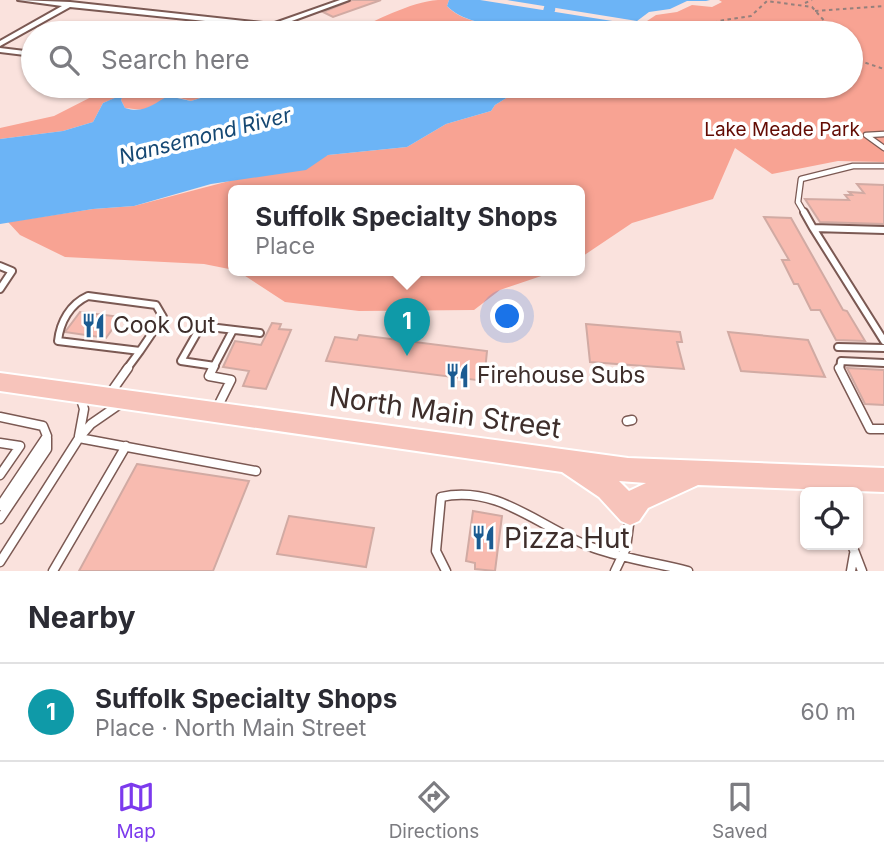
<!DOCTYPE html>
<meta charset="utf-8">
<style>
body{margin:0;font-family:Inter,sans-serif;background:#f2f2f3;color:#2b2b33}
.controls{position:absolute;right:21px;bottom:21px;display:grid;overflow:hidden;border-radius:10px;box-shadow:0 2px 5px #0004}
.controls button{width:63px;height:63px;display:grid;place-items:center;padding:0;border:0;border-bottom:2px solid #e1e1e2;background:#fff;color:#2b2b33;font:35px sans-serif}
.you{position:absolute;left:508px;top:317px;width:24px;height:24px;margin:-18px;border:5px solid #fff;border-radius:50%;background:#1a73e8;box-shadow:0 0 0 10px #1a73e833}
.badge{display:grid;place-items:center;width:46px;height:46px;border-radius:50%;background:#7c3aed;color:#fff;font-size:23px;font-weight:700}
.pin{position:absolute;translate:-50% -58px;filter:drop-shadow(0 2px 4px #0008)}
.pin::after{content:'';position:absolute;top:37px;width:24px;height:21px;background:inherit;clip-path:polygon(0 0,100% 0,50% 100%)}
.popup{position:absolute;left:228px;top:185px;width:357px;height:91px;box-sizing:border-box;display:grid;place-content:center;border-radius:10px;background:#fff;filter:drop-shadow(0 2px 5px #0005);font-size:23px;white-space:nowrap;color:#7c7c81}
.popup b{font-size:26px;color:#2b2b33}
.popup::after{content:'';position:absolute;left:50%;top:100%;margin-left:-14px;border:14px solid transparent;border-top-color:#fff}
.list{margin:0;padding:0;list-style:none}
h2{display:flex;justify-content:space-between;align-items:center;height:91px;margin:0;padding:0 28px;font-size:30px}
h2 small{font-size:23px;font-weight:400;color:#7c7c81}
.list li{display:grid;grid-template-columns:46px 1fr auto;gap:21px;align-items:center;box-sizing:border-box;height:98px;padding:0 28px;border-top:2px solid #e1e1e2}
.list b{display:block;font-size:26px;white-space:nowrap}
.list p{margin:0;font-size:23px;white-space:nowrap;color:#7c7c81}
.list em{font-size:23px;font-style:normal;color:#7c7c81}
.icon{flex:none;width:38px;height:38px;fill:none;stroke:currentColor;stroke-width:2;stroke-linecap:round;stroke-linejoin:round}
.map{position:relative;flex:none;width:884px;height:571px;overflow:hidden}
.search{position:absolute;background:#fff;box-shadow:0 2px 5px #0004;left:21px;right:21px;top:21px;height:77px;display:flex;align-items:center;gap:18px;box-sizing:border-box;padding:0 24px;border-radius:38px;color:#7c7c81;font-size:26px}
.sheet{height:189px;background:#fff}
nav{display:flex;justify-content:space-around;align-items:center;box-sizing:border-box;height:98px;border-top:2px solid #e1e1e2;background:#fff;font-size:19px;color:#7c7c81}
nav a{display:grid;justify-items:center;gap:4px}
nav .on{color:#7c3aed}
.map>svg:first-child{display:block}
.green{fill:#f8a393}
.water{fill:#6cb4f6}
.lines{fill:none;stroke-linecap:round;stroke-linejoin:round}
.river{fill:#6cb4f6;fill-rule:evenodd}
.building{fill:#f8bbb0;stroke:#d1aaa3;stroke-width:2}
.lane-far2-casing{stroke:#7b5953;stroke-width:7}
.lane-far1-casing{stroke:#7b5953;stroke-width:10}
.lane-casing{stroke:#7b5953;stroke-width:11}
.street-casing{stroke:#7b5953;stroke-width:4}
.primary-casing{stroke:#fff;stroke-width:4}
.path{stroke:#94807c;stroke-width:2;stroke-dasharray:3.5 3.5;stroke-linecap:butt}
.lane-far2{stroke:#fff;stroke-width:4.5}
.lane-far1{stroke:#fff;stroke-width:6}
.lane{stroke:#fff;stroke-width:8}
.street{fill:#fff;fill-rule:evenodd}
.primary{fill:#f7c4bb;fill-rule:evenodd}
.labels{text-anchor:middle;stroke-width:7;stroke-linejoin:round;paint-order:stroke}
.far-park-label{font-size:19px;fill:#630c04;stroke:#fff}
.far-water-label{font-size:21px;font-style:italic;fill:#154873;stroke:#fff}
.poi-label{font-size:23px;fill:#3e2e2b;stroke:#fff;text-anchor:start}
.near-street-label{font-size:28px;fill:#3e2e2b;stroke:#fff}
.near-poi-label{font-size:28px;fill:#3e2e2b;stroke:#fff;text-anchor:start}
</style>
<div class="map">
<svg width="884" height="571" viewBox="0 0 884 571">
<rect width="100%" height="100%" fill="#fae2dd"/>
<path class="green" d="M438,0H449L447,6C460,21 488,24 506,28L488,33H349C375,21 410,2 438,0Z
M719,0H884V162L838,161L772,174L735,148L713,199L632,223L580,258V190H234V270L204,264L65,257L20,235L8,222L93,209L134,206L328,155L407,147L446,124L491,111L495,105L526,86H851V33H629L656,15L677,12L692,5L712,7L722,2Z
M139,86L168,90L183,86H262L229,89L191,101L173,96L143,110L125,108L121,100L123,95L103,103L93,122L63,131L0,139V128L54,116L105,90Z
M236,270H559L500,290L474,310L359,311L285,302Z"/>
<path class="water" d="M449,0H480L625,23L617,33H488L505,27C488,25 460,20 447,6Z
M507,0H706L710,1H687L670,9L649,12L637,21Z
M262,86H526L495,105L491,111L446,124L407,147L328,155L306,170L211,184L134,206L93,209L0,224V139L63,131L93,122L103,103L124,94L121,100L125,108C144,114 153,104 168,96L191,101L229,89Z"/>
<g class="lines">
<path class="river" d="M546,0H556L555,11L539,33H527L543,11Z"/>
</g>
<path class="building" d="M352,0H381L333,17L323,12Z
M857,184L884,185V224L820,222L805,199L849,200L845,195H852L849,192L864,193Z
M764,217L791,218L843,310L847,311L865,341L836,340L820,310H811L798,284H794L782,260H789Z
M80,312L121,317L106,338L65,332Z
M272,323L281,324L279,329L291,330L266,389L243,386L249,371L223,367L235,341L261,345Z
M586,324L680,332L682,342H677L684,369L590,362Z
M728,332L808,340L825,377L741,371Z
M359,335L487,351L484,381L326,361L335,337L357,340Z
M847,368L884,370V405L865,404Z
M137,464L249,481L213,571H79Z
M473,511L502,516L495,571L475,569V563L466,561Z
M289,516L374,528L366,567L277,554Z"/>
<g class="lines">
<defs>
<path id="lane-far2" d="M884,134L866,135L884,148
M805,214L798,202L801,179L853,166H884"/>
<path id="lane-far1" d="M804,212L813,228
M884,230L813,228L884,341
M0,266L12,271L0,289
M88,296L156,305L163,317L140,351L58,341C60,322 70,304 88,296Z
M838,347L884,348
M215,366L181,361L201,326L260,333
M126,370L140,351
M212,370L233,330
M840,370L841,361L884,363"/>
<path id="lane" d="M213,368L209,376L231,380L217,408
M839,368L870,429H884
M109,395L128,368
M0,417L43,426L47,436L0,506
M627,421L632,420
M79,436L84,409L80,396
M79,438L256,471
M0,443L20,446L0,475
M0,519L47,449V438
M852,545L862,571
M0,562L79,438L91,424L120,404
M53,571L126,446
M446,571L436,551L441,497C500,484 542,530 594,548C625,559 657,563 688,571
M615,571L626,548L630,517
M851,571L854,554"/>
<path id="street" d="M18,0L70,2L272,24L340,0H349L259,33H249L263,27L70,7L0,46V41L62,6Z
M0,48L33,52V56L0,52Z"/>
<path id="primary" d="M0,373L628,458L884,468V492L698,485L648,508L639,521L630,525L621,521L599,497L562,472L0,391ZM619,481L646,483L629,491Z"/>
</defs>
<use href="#lane-far2" class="lane-far2-casing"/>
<use href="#lane-far1" class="lane-far1-casing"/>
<use href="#lane" class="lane-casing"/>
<use href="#street" class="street-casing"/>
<use href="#primary" class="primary-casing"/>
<path class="path" d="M805,3L812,0
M815,11L884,6
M704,33L718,21L751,16L767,1L812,7L835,33
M851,48L863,62L884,69
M851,68L863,63"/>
<use href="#lane-far2" class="lane-far2"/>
<use href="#lane-far1" class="lane-far1"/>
<use href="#lane" class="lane"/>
<use href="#street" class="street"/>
<use href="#primary" class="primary"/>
</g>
<defs>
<symbol id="restaurant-bare" viewBox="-9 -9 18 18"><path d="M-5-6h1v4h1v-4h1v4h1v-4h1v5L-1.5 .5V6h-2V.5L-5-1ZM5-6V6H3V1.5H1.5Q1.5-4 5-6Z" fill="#1b5b91" stroke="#fff" stroke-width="2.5" paint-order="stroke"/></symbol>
</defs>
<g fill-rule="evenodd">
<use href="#restaurant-bare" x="76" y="308" width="35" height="35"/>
<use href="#restaurant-bare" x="440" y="358" width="35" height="35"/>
<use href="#restaurant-bare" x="466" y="520" width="35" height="35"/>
</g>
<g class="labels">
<g class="far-park-label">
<text x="782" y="136">Lake Meade Park</text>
</g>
<g class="far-water-label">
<text transform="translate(205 136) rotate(-14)" y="7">Nansemond River</text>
</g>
<g class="poi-label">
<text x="113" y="333">Cook Out</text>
<text x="477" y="383">Firehouse Subs</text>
</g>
<g class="near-street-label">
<text transform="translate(445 412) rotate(8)" y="10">North Main Street</text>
</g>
<g class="near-poi-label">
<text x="504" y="548">Pizza Hut</text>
</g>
</g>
</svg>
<div class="controls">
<button><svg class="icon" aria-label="locate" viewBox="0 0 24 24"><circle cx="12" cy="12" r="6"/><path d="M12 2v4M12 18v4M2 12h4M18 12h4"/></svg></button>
</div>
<div class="you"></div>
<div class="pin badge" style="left:407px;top:356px;background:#0f9aa8">1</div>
<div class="popup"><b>Suffolk Specialty Shops</b>Place</div>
<div class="search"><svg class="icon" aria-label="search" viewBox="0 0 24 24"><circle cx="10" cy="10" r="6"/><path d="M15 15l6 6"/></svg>Search here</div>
</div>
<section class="sheet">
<h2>Nearby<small></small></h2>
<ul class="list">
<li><span class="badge" style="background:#0f9aa8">1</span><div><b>Suffolk Specialty Shops</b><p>Place · North Main Street</p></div><em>60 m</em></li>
</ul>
</section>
<nav>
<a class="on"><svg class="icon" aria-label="map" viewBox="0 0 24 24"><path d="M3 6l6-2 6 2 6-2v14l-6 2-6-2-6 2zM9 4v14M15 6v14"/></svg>Map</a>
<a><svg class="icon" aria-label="directions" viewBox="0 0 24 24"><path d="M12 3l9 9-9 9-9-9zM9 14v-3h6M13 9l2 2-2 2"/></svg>Directions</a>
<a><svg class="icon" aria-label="saved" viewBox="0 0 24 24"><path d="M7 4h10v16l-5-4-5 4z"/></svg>Saved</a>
</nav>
